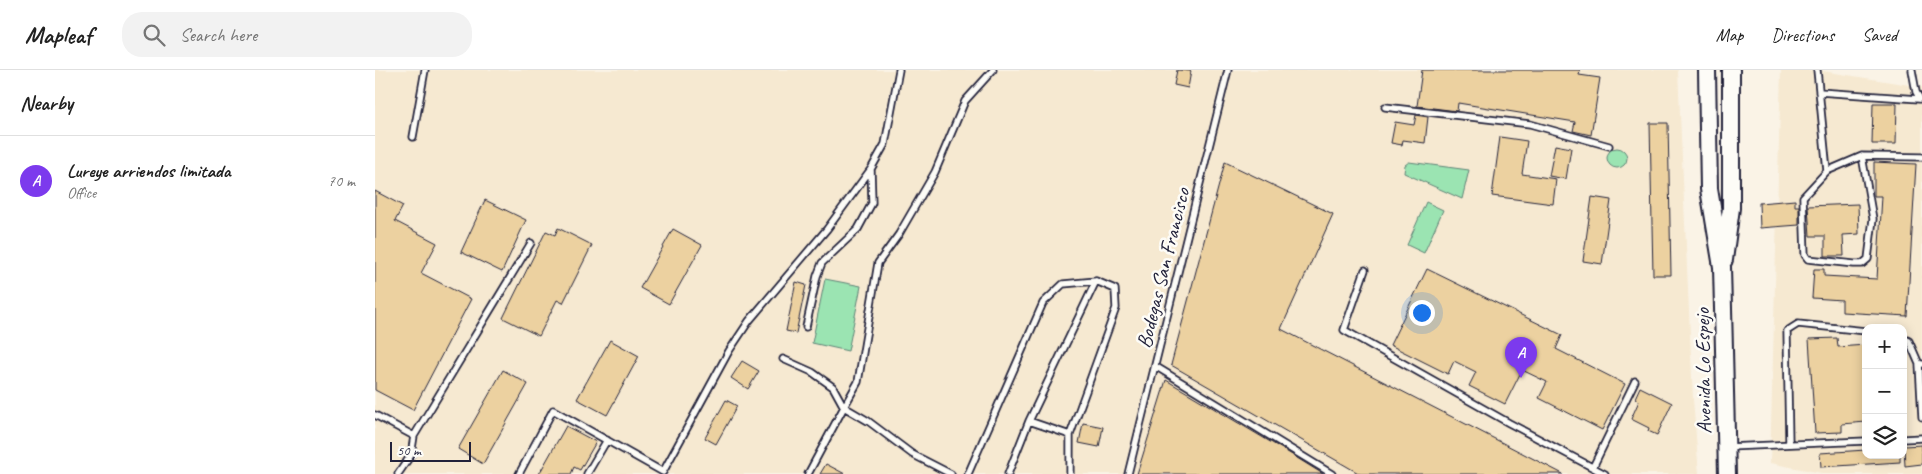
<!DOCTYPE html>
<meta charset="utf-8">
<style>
body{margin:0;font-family:Caveat,sans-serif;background:#f2f2f2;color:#222}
.controls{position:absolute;right:15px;bottom:15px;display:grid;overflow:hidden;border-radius:10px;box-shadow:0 2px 12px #0003}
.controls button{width:45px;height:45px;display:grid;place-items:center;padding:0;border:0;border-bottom:1px solid #e0e0e0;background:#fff;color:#222;font:25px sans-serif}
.scale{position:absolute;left:15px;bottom:12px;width:81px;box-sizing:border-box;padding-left:5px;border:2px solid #22223b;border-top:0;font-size:14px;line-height:18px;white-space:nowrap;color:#22223b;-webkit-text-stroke:4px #fdfcf7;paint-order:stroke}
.you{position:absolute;left:1046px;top:242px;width:18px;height:18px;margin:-12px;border:4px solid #fff;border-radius:50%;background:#1a73e8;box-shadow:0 0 0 8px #1a73e833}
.badge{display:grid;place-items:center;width:32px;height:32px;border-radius:50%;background:#7c3aed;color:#fff;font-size:16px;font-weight:700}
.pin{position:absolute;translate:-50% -41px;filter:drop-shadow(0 1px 2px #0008)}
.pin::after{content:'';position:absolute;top:26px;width:18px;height:15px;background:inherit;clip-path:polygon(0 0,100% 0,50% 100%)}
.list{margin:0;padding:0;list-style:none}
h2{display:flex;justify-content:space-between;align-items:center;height:65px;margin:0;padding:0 20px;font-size:21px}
h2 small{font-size:16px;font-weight:400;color:#767676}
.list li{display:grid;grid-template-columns:32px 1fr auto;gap:15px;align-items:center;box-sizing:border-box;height:90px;padding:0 20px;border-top:1px solid #e0e0e0}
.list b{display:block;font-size:19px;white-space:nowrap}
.list p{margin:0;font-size:16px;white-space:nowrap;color:#767676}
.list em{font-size:16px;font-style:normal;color:#767676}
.icon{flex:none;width:28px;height:28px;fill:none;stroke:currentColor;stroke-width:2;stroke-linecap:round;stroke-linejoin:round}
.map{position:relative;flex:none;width:1547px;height:404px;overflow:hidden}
header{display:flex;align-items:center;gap:30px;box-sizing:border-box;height:70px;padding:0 25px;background:#fff;border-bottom:1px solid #e0e0e0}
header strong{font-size:24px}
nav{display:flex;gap:28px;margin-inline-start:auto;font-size:18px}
.search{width:350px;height:45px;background:#f2f2f2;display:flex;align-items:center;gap:12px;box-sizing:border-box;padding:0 18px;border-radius:20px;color:#767676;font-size:19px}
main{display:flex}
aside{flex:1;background:#fff}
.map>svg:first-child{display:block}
.built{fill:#f6e9d1;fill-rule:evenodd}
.green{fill:#9be4b2;stroke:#5e8376}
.building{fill:#ecd1a0;stroke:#22223b}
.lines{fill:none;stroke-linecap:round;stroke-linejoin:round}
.lane-casing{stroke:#22223b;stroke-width:9}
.secondary-casing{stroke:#22223b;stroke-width:20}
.lane{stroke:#fdfcf7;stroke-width:5.5}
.secondary{stroke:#fdfcf7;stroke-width:16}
.labels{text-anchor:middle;stroke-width:5;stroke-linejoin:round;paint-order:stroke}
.street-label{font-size:21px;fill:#22223b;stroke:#fdfcf7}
</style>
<header>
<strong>Mapleaf</strong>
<div class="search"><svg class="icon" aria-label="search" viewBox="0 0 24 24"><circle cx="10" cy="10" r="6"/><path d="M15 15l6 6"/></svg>Search here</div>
<nav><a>Map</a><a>Directions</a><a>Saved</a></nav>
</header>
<main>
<aside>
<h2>Nearby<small></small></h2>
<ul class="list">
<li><span class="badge">A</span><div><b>Lureye arriendos limitada</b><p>Office</p></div><em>70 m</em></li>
</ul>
</aside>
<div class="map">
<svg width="1547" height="404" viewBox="0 0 1547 404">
<rect width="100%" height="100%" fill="#faf3e6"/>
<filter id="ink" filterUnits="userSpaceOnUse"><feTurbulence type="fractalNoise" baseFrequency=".02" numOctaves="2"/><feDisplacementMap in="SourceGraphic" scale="10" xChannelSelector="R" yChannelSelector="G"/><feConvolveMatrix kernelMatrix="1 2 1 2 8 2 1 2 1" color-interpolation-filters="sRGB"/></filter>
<g filter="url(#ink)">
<path class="built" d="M0,0H1303L1318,329L1324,404H0Z
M1406,0H1441L1547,17V404H1452L1395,393ZM1491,258H1528V385H1491Z"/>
<path class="green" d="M1232 88a10 10 0 1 1 20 0a10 10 0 1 1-20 0Z
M1034,92L1094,100L1087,129L1029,103L1030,95Z
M1051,132L1068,140L1049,183L1032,175Z
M450,209L486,216L473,281L437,273Z"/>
<path class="building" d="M802,0L816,1L813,18L799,15Z
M1047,0H1205L1204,5L1225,8L1216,65L1198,61L1200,52L1083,33L1082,41L1042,36Z
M1498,33H1522L1521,74H1497Z
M1041,45L1053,47L1050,73L1028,70L1027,75L1016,73L1020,52L1039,55Z
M1275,53H1293L1296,205H1278Z
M1125,67L1152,71L1147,104L1181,109L1178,134L1117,126Z
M1180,75L1196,78L1191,109L1174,106Z
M850,92L958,144L906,259L1188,404H985L796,295Z
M1499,92L1541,94L1532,246L1467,242V230L1437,228L1439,199H1449V206L1502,209L1507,126H1499Z
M0,121L28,136L20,151L62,173L46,203L96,229L38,340L0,320Z
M1217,127L1236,130L1227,194L1208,191Z
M110,130L151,150L127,202L86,182Z
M1420,130V136H1424V155L1385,158L1384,133Z
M1483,134L1484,164L1468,165L1469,186H1450V166H1435L1433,136Z
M183,158L217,175L188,233L182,230L164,266L128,248L171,161L180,165Z
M298,159L327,175L294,234L265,218Z
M1052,199L1187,265L1181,279L1250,314L1227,360L1164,328L1172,312L1147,300L1130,334L1094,316L1101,302L1079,291L1073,304L1015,275Z
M421,212L431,215L421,263L411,261Z
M1462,268L1463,277L1491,275V352L1467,354V362L1440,363L1434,269Z
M235,270L264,286L232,345L202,329Z
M367,291L384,301L373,319L356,308Z
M128,300L153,314L108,394L83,379Z
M791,310L914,383L948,404H762Z
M1265,317L1297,333L1282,365L1273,361L1274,358L1256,349L1264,331L1260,328Z
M351,330L362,336L341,374L330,368Z
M708,353L728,357L724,377L704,373Z
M191,356L221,372L205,400L199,397L196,404H164Z
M1547,375V394L1530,396L1529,376Z
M1491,380V385H1525V392L1446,397L1445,383Z
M451,394L470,404H445Z"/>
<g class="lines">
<defs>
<path id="lane" d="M1442,0L1452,101
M1537,0L1541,22L1545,29
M1444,22L1544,29
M1010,37L1155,54L1234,76
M38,67L50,0
M1487,86L1498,149L1493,189L1487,194H1479L1433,189L1430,185L1428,127L1452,101L1487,86L1547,87
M990,200L969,260L1134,353L1230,404
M431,257L442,206L447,193L483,159L497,133L496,99
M1528,268L1534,271L1544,294
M408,289L437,302L458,317L469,337L433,404
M1547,294H1544L1547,347
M780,296L957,404
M0,345L39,366L156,173
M654,351L695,365
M1528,369L1547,368
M1414,374L1412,261L1423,254L1491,261
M1353,377L1491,371
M1218,397L1260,311
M23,404L36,385L39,366
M144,404L178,340L288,402L354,281L374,251L452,159L496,99L510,74L524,0
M212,404L232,370
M576,404L537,384L493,351L469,337L483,312L503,193L524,164L560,102L590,31L618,0
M593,404L668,233L688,214L721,211L740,219L741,238L695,365V404
M633,404L654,351L721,211
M753,404L853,0"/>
<path id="secondary" d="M1332,0L1334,119L1347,197L1352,404
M1349,190L1356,138V0"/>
</defs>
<use href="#lane" class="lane-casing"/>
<use href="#secondary" class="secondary-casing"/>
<use href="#lane" class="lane"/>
<use href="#secondary" class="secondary"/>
</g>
</g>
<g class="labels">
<g class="street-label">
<text transform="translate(788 198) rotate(-76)" y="7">Bodegas San Francisco</text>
<text transform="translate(1328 301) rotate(-91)" y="7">Avenida Lo Espejo</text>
</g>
</g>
</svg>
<div class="controls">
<button>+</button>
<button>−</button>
<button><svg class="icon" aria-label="layers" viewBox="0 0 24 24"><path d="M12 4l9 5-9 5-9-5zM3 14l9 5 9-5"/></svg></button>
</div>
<div class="scale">50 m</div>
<div class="you"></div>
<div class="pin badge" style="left:1146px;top:308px">A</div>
</div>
</main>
